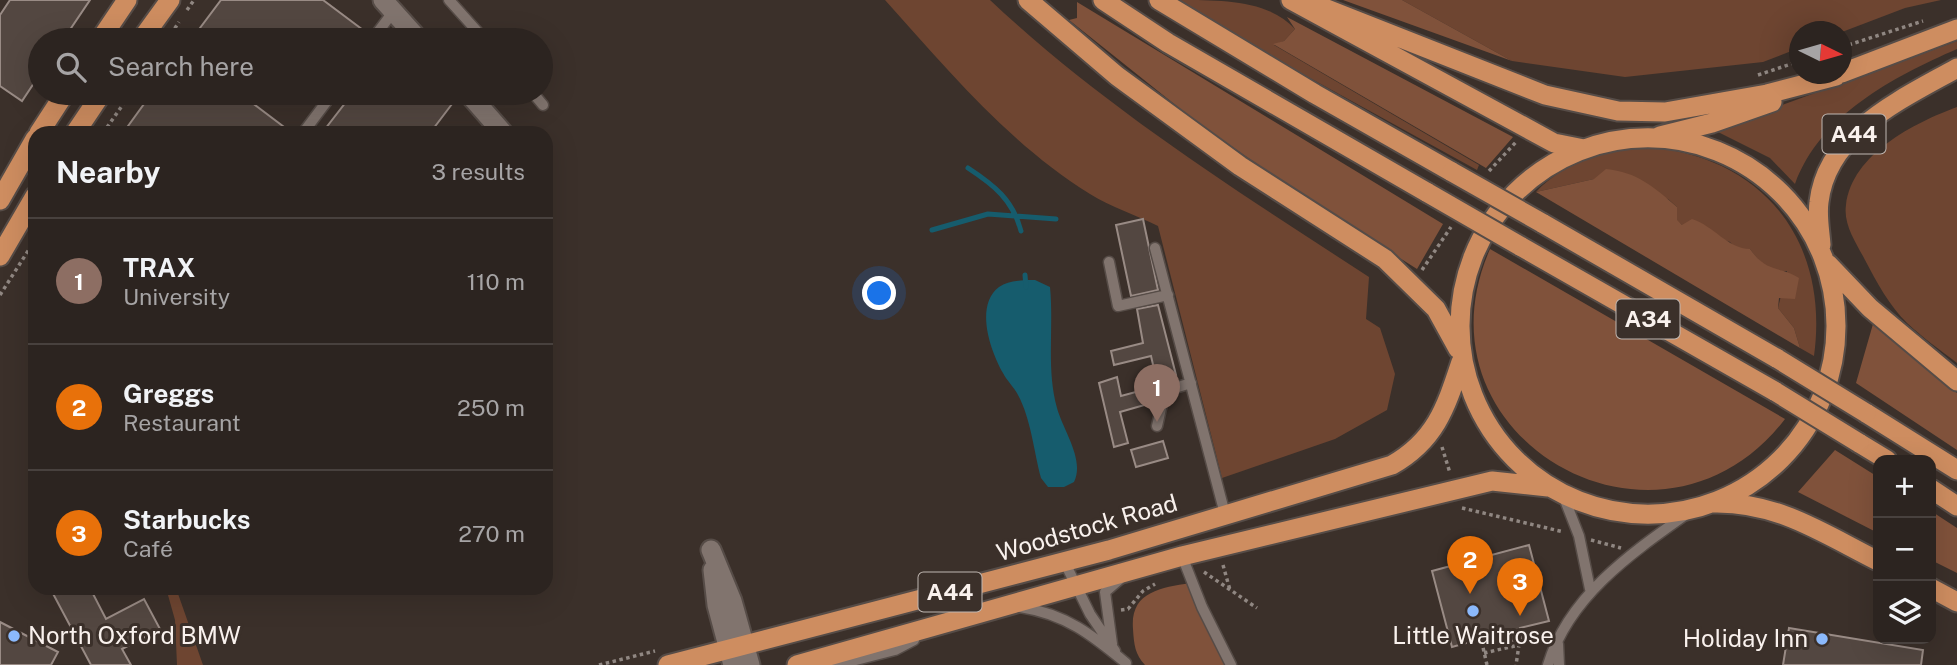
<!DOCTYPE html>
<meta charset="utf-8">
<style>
body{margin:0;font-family:"Public Sans",sans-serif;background:#38302d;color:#f1f3f6}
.controls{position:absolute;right:21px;bottom:21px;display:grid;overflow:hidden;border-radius:14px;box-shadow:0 7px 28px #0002}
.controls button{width:63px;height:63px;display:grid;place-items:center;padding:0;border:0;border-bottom:2px solid #48413e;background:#2c2420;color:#f1f3f6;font:35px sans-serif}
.compass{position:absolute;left:1789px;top:21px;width:63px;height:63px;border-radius:50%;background:#2c2420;box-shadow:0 7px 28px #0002;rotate:95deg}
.you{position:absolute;left:880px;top:294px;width:24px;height:24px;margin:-18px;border:5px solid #fff;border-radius:50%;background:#1a73e8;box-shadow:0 0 0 10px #1a73e833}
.badge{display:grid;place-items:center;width:46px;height:46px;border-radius:50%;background:#8bb9fc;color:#fff;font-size:23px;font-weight:700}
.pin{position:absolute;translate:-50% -58px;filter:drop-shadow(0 2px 4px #0008)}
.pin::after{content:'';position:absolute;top:37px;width:24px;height:21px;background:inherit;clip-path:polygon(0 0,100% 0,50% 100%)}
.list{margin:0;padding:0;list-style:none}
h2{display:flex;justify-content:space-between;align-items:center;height:91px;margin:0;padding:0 28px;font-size:30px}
h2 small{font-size:23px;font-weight:400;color:#a6a4a5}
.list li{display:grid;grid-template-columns:46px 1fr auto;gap:21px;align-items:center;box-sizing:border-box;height:126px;padding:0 28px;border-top:2px solid #48413e}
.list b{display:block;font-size:26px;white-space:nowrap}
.list p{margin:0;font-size:23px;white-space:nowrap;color:#a6a4a5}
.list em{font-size:23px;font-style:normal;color:#a6a4a5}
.icon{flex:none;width:38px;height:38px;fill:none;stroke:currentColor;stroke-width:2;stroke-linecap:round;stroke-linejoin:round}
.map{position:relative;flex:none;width:1957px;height:665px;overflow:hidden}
.search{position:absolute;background:#2c2420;box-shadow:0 7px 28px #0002;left:28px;top:28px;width:525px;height:77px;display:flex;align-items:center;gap:18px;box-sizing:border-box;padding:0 24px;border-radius:38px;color:#a6a4a5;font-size:26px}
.panel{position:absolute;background:#2c2420;box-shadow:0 7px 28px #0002;left:28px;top:126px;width:525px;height:469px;border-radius:21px}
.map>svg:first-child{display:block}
.green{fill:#6e4531}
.forest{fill:#80523b}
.water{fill:#165c6d}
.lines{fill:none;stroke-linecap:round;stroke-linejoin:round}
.stream{stroke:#165c6d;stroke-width:5}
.building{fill:#534741;stroke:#998b85;stroke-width:2}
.service-casing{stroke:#564c47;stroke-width:13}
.minor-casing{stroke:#564c47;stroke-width:23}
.trunk-casing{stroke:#564c47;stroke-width:23}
.path{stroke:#908782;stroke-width:3.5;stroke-dasharray:3.5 3.5;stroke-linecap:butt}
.service{stroke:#81746e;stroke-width:10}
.minor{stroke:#81746e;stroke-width:19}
.trunk{stroke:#ce8d60;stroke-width:19}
.trunk-bridge-casing{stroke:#564c47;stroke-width:23;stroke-linecap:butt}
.trunk-bridge{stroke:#ce8d60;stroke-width:19}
.poi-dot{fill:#8bb9fc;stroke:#3b302a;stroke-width:2.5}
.labels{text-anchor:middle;stroke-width:6;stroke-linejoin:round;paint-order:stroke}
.shield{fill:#3b302a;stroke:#c0b7b2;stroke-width:2}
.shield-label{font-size:23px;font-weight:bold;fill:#f9f1ed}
.street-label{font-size:24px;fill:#f9f1ed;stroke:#3b302a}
.poi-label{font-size:24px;fill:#f9f1ed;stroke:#3b302a;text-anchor:start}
</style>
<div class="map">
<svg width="1957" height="665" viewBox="0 0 1957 665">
<rect width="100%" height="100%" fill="#3b302a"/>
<path class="green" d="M885,0H990C1105,108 1237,191 1369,277L1366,319L1380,328L1395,374L1387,410L1335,439L1222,478L1158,226C1136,215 1111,207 1090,194C1009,144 948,70 885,0Z
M1180,0C1221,0 1269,0 1295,29L1284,41L1274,45L1479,165L1477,170L1288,66Z
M1402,0H1941L1905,8L1842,32H1800L1799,48L1763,62L1625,77L1512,61Z
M1957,41V49C1893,77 1820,115 1795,184L1770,158L1714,130Z
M1957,107V363C1940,350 1922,337 1907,323C1890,307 1876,281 1865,260C1857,244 1843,225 1846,205C1852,154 1914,123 1957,107Z
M1642,147C1760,153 1830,239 1814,356L1800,348L1794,328L1778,308L1787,271C1770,272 1760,263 1750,249H1736L1730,242L1682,225L1677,221V207L1668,199L1594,179L1536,192C1564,162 1601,152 1642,147Z
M166,588H176L203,665H177L175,620Z"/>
<path class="forest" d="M1343,0H1402L1512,61Z
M1077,2L1443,224L1417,269L1310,201L1198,123L1069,20L1077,18Z
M1287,17L1513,137L1486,168L1273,44L1284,41L1295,29Z
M1606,169C1637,172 1654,187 1677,207V220L1682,225L1692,219C1714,226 1728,249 1750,249C1768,274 1778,265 1799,278L1795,299L1779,298L1778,308L1794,328L1800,348L1536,192L1594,179Z
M1490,249L1785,419C1660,582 1407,438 1490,249Z
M1873,324L1957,393V450L1856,383Z
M1835,450L1878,477V533L1798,492Z
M1931,511L1957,528V573L1931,560Z
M1190,583L1230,665H1145C1135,654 1134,645 1133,629C1130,592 1160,588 1190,583Z"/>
<path class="water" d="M1035,280L1050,287C1054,328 1046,368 1057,408C1063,430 1085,460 1074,482L1064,487H1048L1041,478C1034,452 1031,419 1018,395C1014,387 1007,381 1003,373C991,352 974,306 999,287C1009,280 1023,280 1035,280Z"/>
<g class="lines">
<path class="stream" d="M968,168C994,185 1013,200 1021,231
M932,230L988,214L1056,219
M1025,275L1026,287"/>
</g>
<path class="building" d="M10,0H90L63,40H40V74L22,101L0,86V15Z
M221,0H323L363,30L356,40H191Z
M152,93H258L251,102L292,133H123Z
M353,93H438L452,104L430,133H322Z
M1143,219L1158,290L1131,296L1116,225Z
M1158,305L1176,375L1171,376L1172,381L1159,387L1155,402L1120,412L1128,443L1114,447L1099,383L1117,377L1121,396L1158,386L1151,356L1114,365L1111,351L1143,343L1137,309Z
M1163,441L1168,458L1136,467L1131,450Z
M1529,545L1549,621L1520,628L1523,638L1508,642L1505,632L1452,647L1432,571Z
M50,588H90L106,619L144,599L160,629L122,649L131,665H91Z
M0,622L58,652L51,665H0Z
M1789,628L1923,650L1921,665H1783Z"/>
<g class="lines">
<defs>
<path id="service" d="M449,0L485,40
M372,40L393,12
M533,93L543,105
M303,133L333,93
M1155,248L1225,514
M1109,262L1118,306L1168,295
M1157,426L1165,391L1191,383
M1563,495L1579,536L1590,589
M1182,556L1202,607L1231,665
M1064,561L1090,614L1115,651
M1020,607C1066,614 1092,635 1126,663
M1112,644L1105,592L1120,579
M1558,644L1559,665
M836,665L895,650L914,640
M1548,665C1570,592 1639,548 1698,506"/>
<path id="minor" d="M383,0L419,40
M468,93L503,133
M711,550L732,601L750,665
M713,570L717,605L733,665"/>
<path id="trunk" d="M1028,0L1117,76L1240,166L1385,259L1436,309L1458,349
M1103,0L1168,43L1428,193
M1159,0L1315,94L1452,172
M1291,0L1554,143L1584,149
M1304,0L1545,95L1618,111L1665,112L1767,94L1836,76
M100,40L127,0
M141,40L170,0
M1842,73L1957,29
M39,133L65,93
M75,133L102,93
M1660,136L1712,123L1772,102
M1460 326a188 188 0 1 1 376 0a188 188 0 1 1-376 0Z
M0,200L35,139
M1542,223L1778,359
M1821,245C1820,231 1817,216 1819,202C1827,132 1902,99 1957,68
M1520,246L1776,392
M0,256L35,196
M1828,264L1870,308L1957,381
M1866,413L1957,470
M1859,443L1887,460
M1931,489L1957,506
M1717,503C1780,503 1824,534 1878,561
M1931,588L1957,602
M668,665L1109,550L1392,465C1436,440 1446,407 1461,362
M797,665L1182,556L1492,481L1548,487"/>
</defs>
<use href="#service" class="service-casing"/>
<use href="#minor" class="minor-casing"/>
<use href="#trunk" class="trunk-casing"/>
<path class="path" d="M187,10L194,0
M76,40L83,31
M167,40L179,22
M1842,47L1923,21
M1758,75L1800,61
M103,133L131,93
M1489,171L1517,141
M1422,270L1451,227
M0,295L35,240
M1442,447L1450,473
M1462,508L1564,532
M1591,540L1621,548
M1044,546L1091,534
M1223,565L1230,590
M1204,572L1257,608
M1121,610L1128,609L1143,591L1155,584
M1484,653L1519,645L1516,665
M599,665L655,651
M1487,665L1482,643L1507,637"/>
<use href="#service" class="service"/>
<use href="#minor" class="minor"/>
<use href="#trunk" class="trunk"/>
<defs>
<path id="trunk-bridge" d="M1452,172L1542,223
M1428,193L1520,246
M1778,359L1866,413
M1776,392L1859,443"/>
</defs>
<use href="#trunk-bridge" class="trunk-bridge-casing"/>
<use href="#trunk-bridge" class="trunk-bridge"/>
</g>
<g class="poi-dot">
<circle cx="1473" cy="611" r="7"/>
<circle cx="14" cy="636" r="7"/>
<circle cx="1822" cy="639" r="7"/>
</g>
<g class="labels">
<g class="shield">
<rect x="1822.5" y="114.5" width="63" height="39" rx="5"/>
<rect x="1616.5" y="299.5" width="63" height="39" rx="5"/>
<rect x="918.5" y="572.5" width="63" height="39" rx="5"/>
</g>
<g class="shield-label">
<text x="1854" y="142">A44</text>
<text x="1648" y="327">A34</text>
<text x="950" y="600">A44</text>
</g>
<g class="street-label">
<text transform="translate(1087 528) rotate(-16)" y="8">Woodstock Road</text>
</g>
<g class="poi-label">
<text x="28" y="644">North Oxford BMW</text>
<text x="1473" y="644" text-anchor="middle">Little Waitrose</text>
<text x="1808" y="647" text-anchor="end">Holiday Inn</text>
</g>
</g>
</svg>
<div class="controls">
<button>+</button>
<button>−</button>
<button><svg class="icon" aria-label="layers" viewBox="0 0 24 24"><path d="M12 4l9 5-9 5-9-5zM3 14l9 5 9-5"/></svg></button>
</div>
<svg class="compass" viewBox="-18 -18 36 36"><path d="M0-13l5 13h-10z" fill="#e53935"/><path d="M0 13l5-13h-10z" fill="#a6a4a5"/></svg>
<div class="you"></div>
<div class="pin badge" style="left:1157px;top:422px;background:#8d6e63">1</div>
<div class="pin badge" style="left:1470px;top:594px;background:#e8710a">2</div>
<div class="pin badge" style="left:1520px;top:616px;background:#e8710a">3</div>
<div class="search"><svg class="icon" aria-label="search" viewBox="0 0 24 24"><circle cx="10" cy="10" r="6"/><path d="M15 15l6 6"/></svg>Search here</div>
<section class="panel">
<h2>Nearby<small>3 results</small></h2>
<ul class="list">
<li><span class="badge" style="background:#8d6e63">1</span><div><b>TRAX</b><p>University</p></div><em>110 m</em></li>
<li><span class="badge" style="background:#e8710a">2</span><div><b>Greggs</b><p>Restaurant</p></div><em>250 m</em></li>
<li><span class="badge" style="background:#e8710a">3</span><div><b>Starbucks</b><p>Café</p></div><em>270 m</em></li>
</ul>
</section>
</div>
